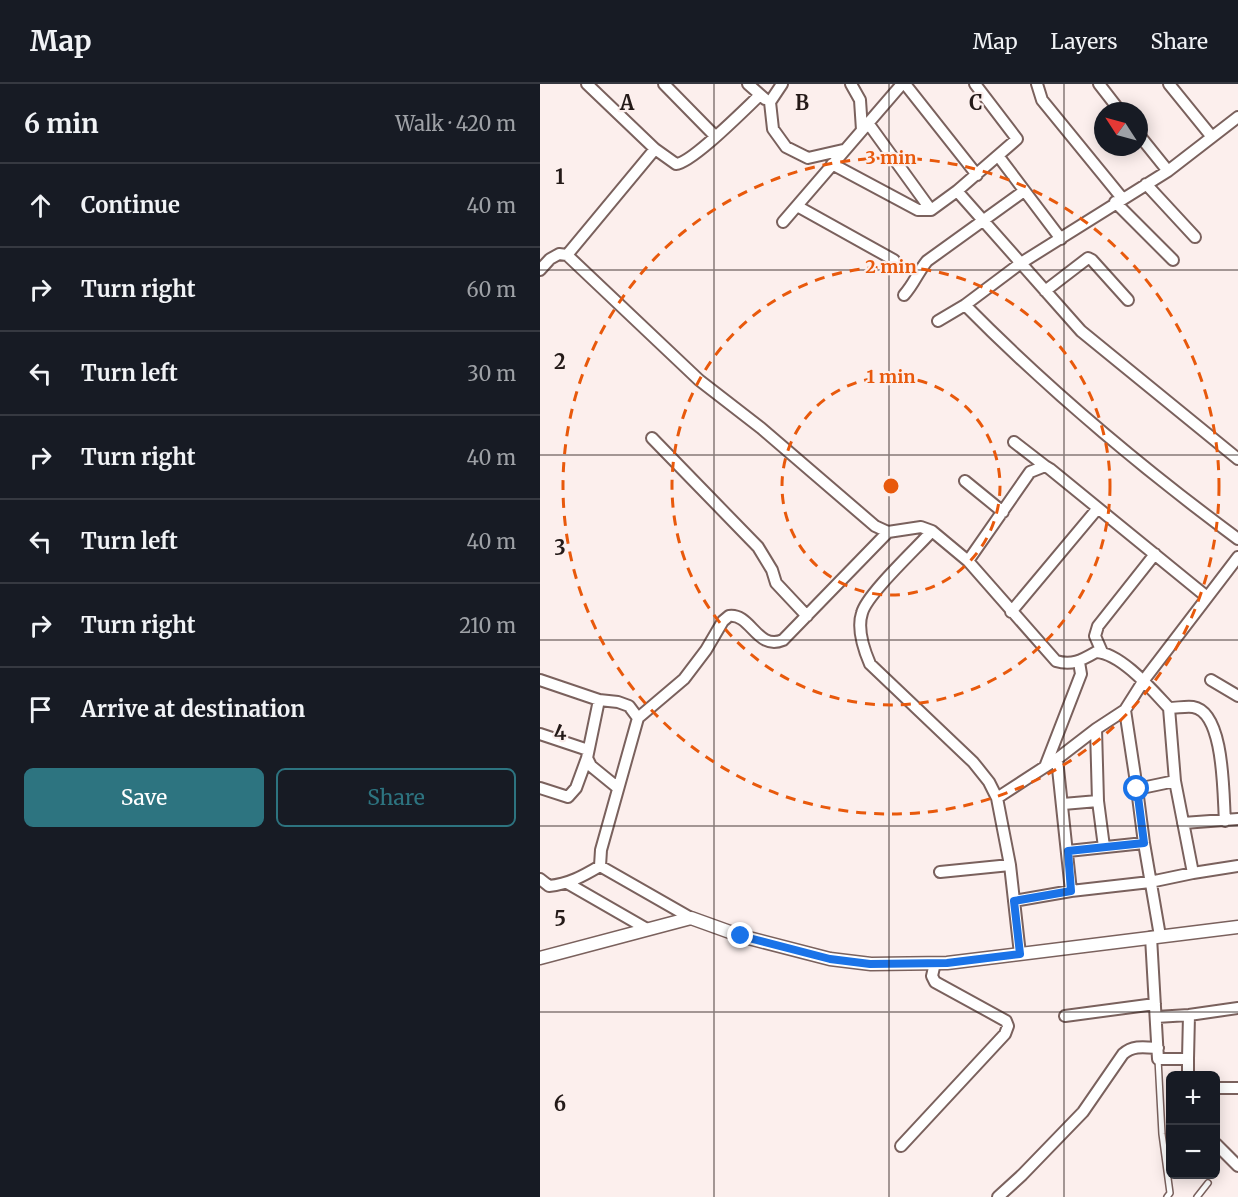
<!DOCTYPE html>
<meta charset="utf-8">
<style>
body{margin:0;font-family:Merriweather,serif;background:#20242c;color:#f1f3f6}
.controls{position:absolute;right:18px;bottom:18px;display:grid;overflow:hidden;border-radius:9px;box-shadow:0 3px 15px #0003}
.controls button{width:54px;height:54px;display:grid;place-items:center;padding:0;border:0;border-bottom:2px solid #363941;background:#171b24;color:#f1f3f6;font:30px sans-serif}
.compass{position:absolute;left:554px;top:18px;width:54px;height:54px;border-radius:50%;background:#171b24;box-shadow:0 3px 15px #0003;rotate:306deg}
.stop{position:absolute;width:18px;height:18px;margin:-14px;border:4px solid #1a73e8;border-radius:50%;background:#fff}
.stop.end{background:#1a73e8;border-color:#fff;box-shadow:0 2px 6px #0008}
.list{margin:0;padding:0;list-style:none}
h2{display:flex;justify-content:space-between;align-items:center;height:78px;margin:0;padding:0 24px;font-size:26px}
h2 small{font-size:20px;font-weight:400;color:#9ea1a6}
.list li{display:grid;grid-template-columns:39px 1fr auto;gap:18px;align-items:center;box-sizing:border-box;height:84px;padding:0 24px;border-top:2px solid #363941}
.list b{display:block;font-size:22px;white-space:nowrap}
.list em{font-size:20px;font-style:normal;color:#9ea1a6}
.actions{display:flex;gap:12px;padding:18px 24px}
.actions a{flex:1;padding:14px 0;border:2px solid #2d7480;border-radius:9px;text-align:center;font-size:21px;color:#2d7480}
.actions .main{background:#2d7480;color:#fff}
.icon{flex:none;width:33px;height:33px;fill:none;stroke:currentColor;stroke-width:2;stroke-linecap:round;stroke-linejoin:round}
.map{position:relative;flex:none;width:698px;height:1113px;overflow:hidden}
header{display:flex;align-items:center;gap:36px;box-sizing:border-box;height:84px;padding:0 30px;background:#171b24;border-bottom:2px solid #363941}
header strong{font-size:28px}
nav{display:flex;gap:33px;margin-inline-start:auto;font-size:21px}
main{display:flex}
aside{flex:1;background:#171b24}
.map>svg:first-child{display:block}
.lines{fill:none;stroke-linecap:round;stroke-linejoin:round}
.service-casing{stroke:#7a615d;stroke-width:8}
.minor-casing{stroke:#7a615d;stroke-width:14}
.tertiary-casing{stroke:#7a615d;stroke-width:15}
.service{stroke:#fff;stroke-width:5}
.minor{stroke:#fff;stroke-width:10}
.tertiary{stroke:#fff;stroke-width:12}
.route{stroke:#1a73e8;stroke-width:8}
.grid{fill:none;stroke:#241a18;stroke-width:1.5;stroke-opacity:0.55}
.ring{fill:none;stroke:#e8590c;stroke-width:3;stroke-dasharray:10 8}
.grid-label{font-size:20px;text-anchor:middle;font-weight:bold;fill:#241a18;stroke:#fcefed;stroke-width:4.5;stroke-linejoin:round;paint-order:stroke}
.centre{fill:#e8590c;stroke:#fcefed;stroke-width:3}
.ring-label{font-size:18px;text-anchor:middle;font-weight:bold;fill:#e8590c;stroke:#fcefed;stroke-width:4.5;stroke-linejoin:round;paint-order:stroke}
</style>
<header>
<strong>Map</strong>
<nav><a>Map</a><a>Layers</a><a>Share</a></nav>
</header>
<main>
<aside>
<h2>6 min<small>Walk · 420 m</small></h2>
<ul class="list">
<li><svg class="icon" aria-label="ahead" viewBox="0 0 24 24"><path d="M12 20V5M6 11l6-6 6 6"/></svg><div><b>Continue</b></div><em>40 m</em></li>
<li><svg class="icon" aria-label="right" viewBox="0 0 24 24"><path d="M7 20v-9h11M14 6l5 5-5 5"/></svg><div><b>Turn right</b></div><em>60 m</em></li>
<li><svg class="icon" aria-label="left" viewBox="0 0 24 24"><path d="M17 20v-9H6M10 6l-5 5 5 5"/></svg><div><b>Turn left</b></div><em>30 m</em></li>
<li><svg class="icon" aria-label="right" viewBox="0 0 24 24"><path d="M7 20v-9h11M14 6l5 5-5 5"/></svg><div><b>Turn right</b></div><em>40 m</em></li>
<li><svg class="icon" aria-label="left" viewBox="0 0 24 24"><path d="M17 20v-9H6M10 6l-5 5 5 5"/></svg><div><b>Turn left</b></div><em>40 m</em></li>
<li><svg class="icon" aria-label="right" viewBox="0 0 24 24"><path d="M7 20v-9h11M14 6l5 5-5 5"/></svg><div><b>Turn right</b></div><em>210 m</em></li>
<li><svg class="icon" aria-label="arrive" viewBox="0 0 24 24"><path d="M6 21V4h12l-3 4 3 4H6"/></svg><div><b>Arrive at destination</b></div></li>
</ul>
<div class="actions"><a class="main">Save</a><a>Share</a></div>
</aside>
<div class="map">
<svg width="698" height="1113" viewBox="0 0 698 1113">
<rect width="100%" height="100%" fill="#fcefed"/>
<g class="lines">
<defs>
<path id="service" d="M618,975L622,1050L630,1109L627,1113
M657,1113L668,1099"/>
<path id="minor" d="M47,0L115,65L136,80C152,79 205,25 220,11
M124,0L175,52
M208,0L225,15
M242,0L230,18L233,45L246,63L268,74L303,66
M311,0L320,16L322,46
M365,0L437,91
M497,0L502,16L582,114
M559,0L580,27
M629,0L672,53
M328,39L391,126
M599,51L628,87
M459,73L521,155
M292,80L378,126H391L417,107L477,55L435,0
M606,100L655,153
M417,107L541,247L698,375
M575,118L633,176
M257,122L354,176
M243,138L362,0
M27,171L115,65
M0,186L10,175L19,170L27,171L159,296L221,344L335,442L348,448L381,443L392,447C377,464 327,510 322,529C317,544 324,566 330,580L433,678L449,698L457,714L470,781L480,870
M505,207L548,174L552,176L588,216
M364,211C374,200 378,188 387,177L484,107
M425,221C509,306 602,384 698,455
M398,237L425,221L481,179L628,87L698,33
M112,354L218,463L232,486L236,499L267,532
M474,358L505,382
M425,397L463,428
M392,447L428,477L516,577C532,582 542,576 556,568C581,569 613,607 629,624
M428,477L490,388L505,382L510,385L667,513
M471,528L558,424
M562,568L555,552L558,542L615,470
M0,596L59,616L78,618L89,622L98,634
M671,596L698,612
M59,616L47,674L51,682L78,704
M585,626L597,705
M556,645L585,626L604,596L698,473
M0,650L48,666
M517,675L531,807
M505,683L541,590L539,578
M0,704L28,713L36,704L47,674
M457,714L517,675L556,645L558,717L564,763
M523,720L558,717
M643,739L698,735
M528,767L604,759
M60,782L61,766L98,634L144,595L166,566L183,537L189,532C211,529 217,567 243,556L348,448
M400,788L470,781
M653,789L635,697L629,624C637,624 646,622 653,623C685,628 683,712 685,737
M0,795L9,802C29,800 43,792 60,782L151,834
M27,799L107,845
M474,817L531,807L610,798L653,789L698,782
M620,852L604,759L597,705L635,697
M611,853L618,975H648V992
M525,932L615,920
M616,933L649,931L698,924
M648,975L649,931
M676,1004H698
M676,1060L698,1082
M361,1062L465,950L468,942L466,937L395,898L392,892L395,879
M458,1113L482,1091L543,1028L583,970C593,961 604,963 618,964"/>
<path id="tertiary" d="M0,874L151,834L201,852L290,875L331,880L407,879L698,843"/>
</defs>
<use href="#service" class="service-casing"/>
<use href="#minor" class="minor-casing"/>
<use href="#tertiary" class="tertiary-casing"/>
<use href="#service" class="service"/>
<use href="#minor" class="minor"/>
<use href="#tertiary" class="tertiary"/>
</g>
<g class="lines">
<path class="route" d="M201,852L290,875L330,880L407,879L480,870L474,817L531,807L528,767L604,759L597,705"/>
</g>
<path class="grid" d="M174,0V1113M349,0V1113M524,0V1113M0,186H698M0,371H698M0,556H698M0,742H698M0,928H698"/>
<g class="ring">
<circle cx="351" cy="402" r="109"/>
<circle cx="351" cy="402" r="219"/>
<circle cx="351" cy="402" r="328"/>
</g>
<g class="grid-label">
<text x="87" y="26">A</text>
<text x="262" y="26">B</text>
<text x="436" y="26">C</text>
<text x="20" y="100">1</text>
<text x="20" y="285">2</text>
<text x="20" y="471">3</text>
<text x="20" y="656">4</text>
<text x="20" y="842">5</text>
<text x="20" y="1027">6</text>
</g>
<circle cx="351" cy="402" r="9" class="centre"/>
<g class="ring-label">
<text x="351" y="80">3 min</text>
<text x="351" y="189">2 min</text>
<text x="351" y="299">1 min</text>
</g>
</svg>
<div class="controls">
<button>+</button>
<button>−</button>
</div>
<svg class="compass" viewBox="-18 -18 36 36"><path d="M0-13l5 13h-10z" fill="#e53935"/><path d="M0 13l5-13h-10z" fill="#9ea1a6"/></svg>
<div class="stop" style="left:597px;top:705px"></div>
<div class="stop end" style="left:201px;top:852px"></div>
</div>
</main>
